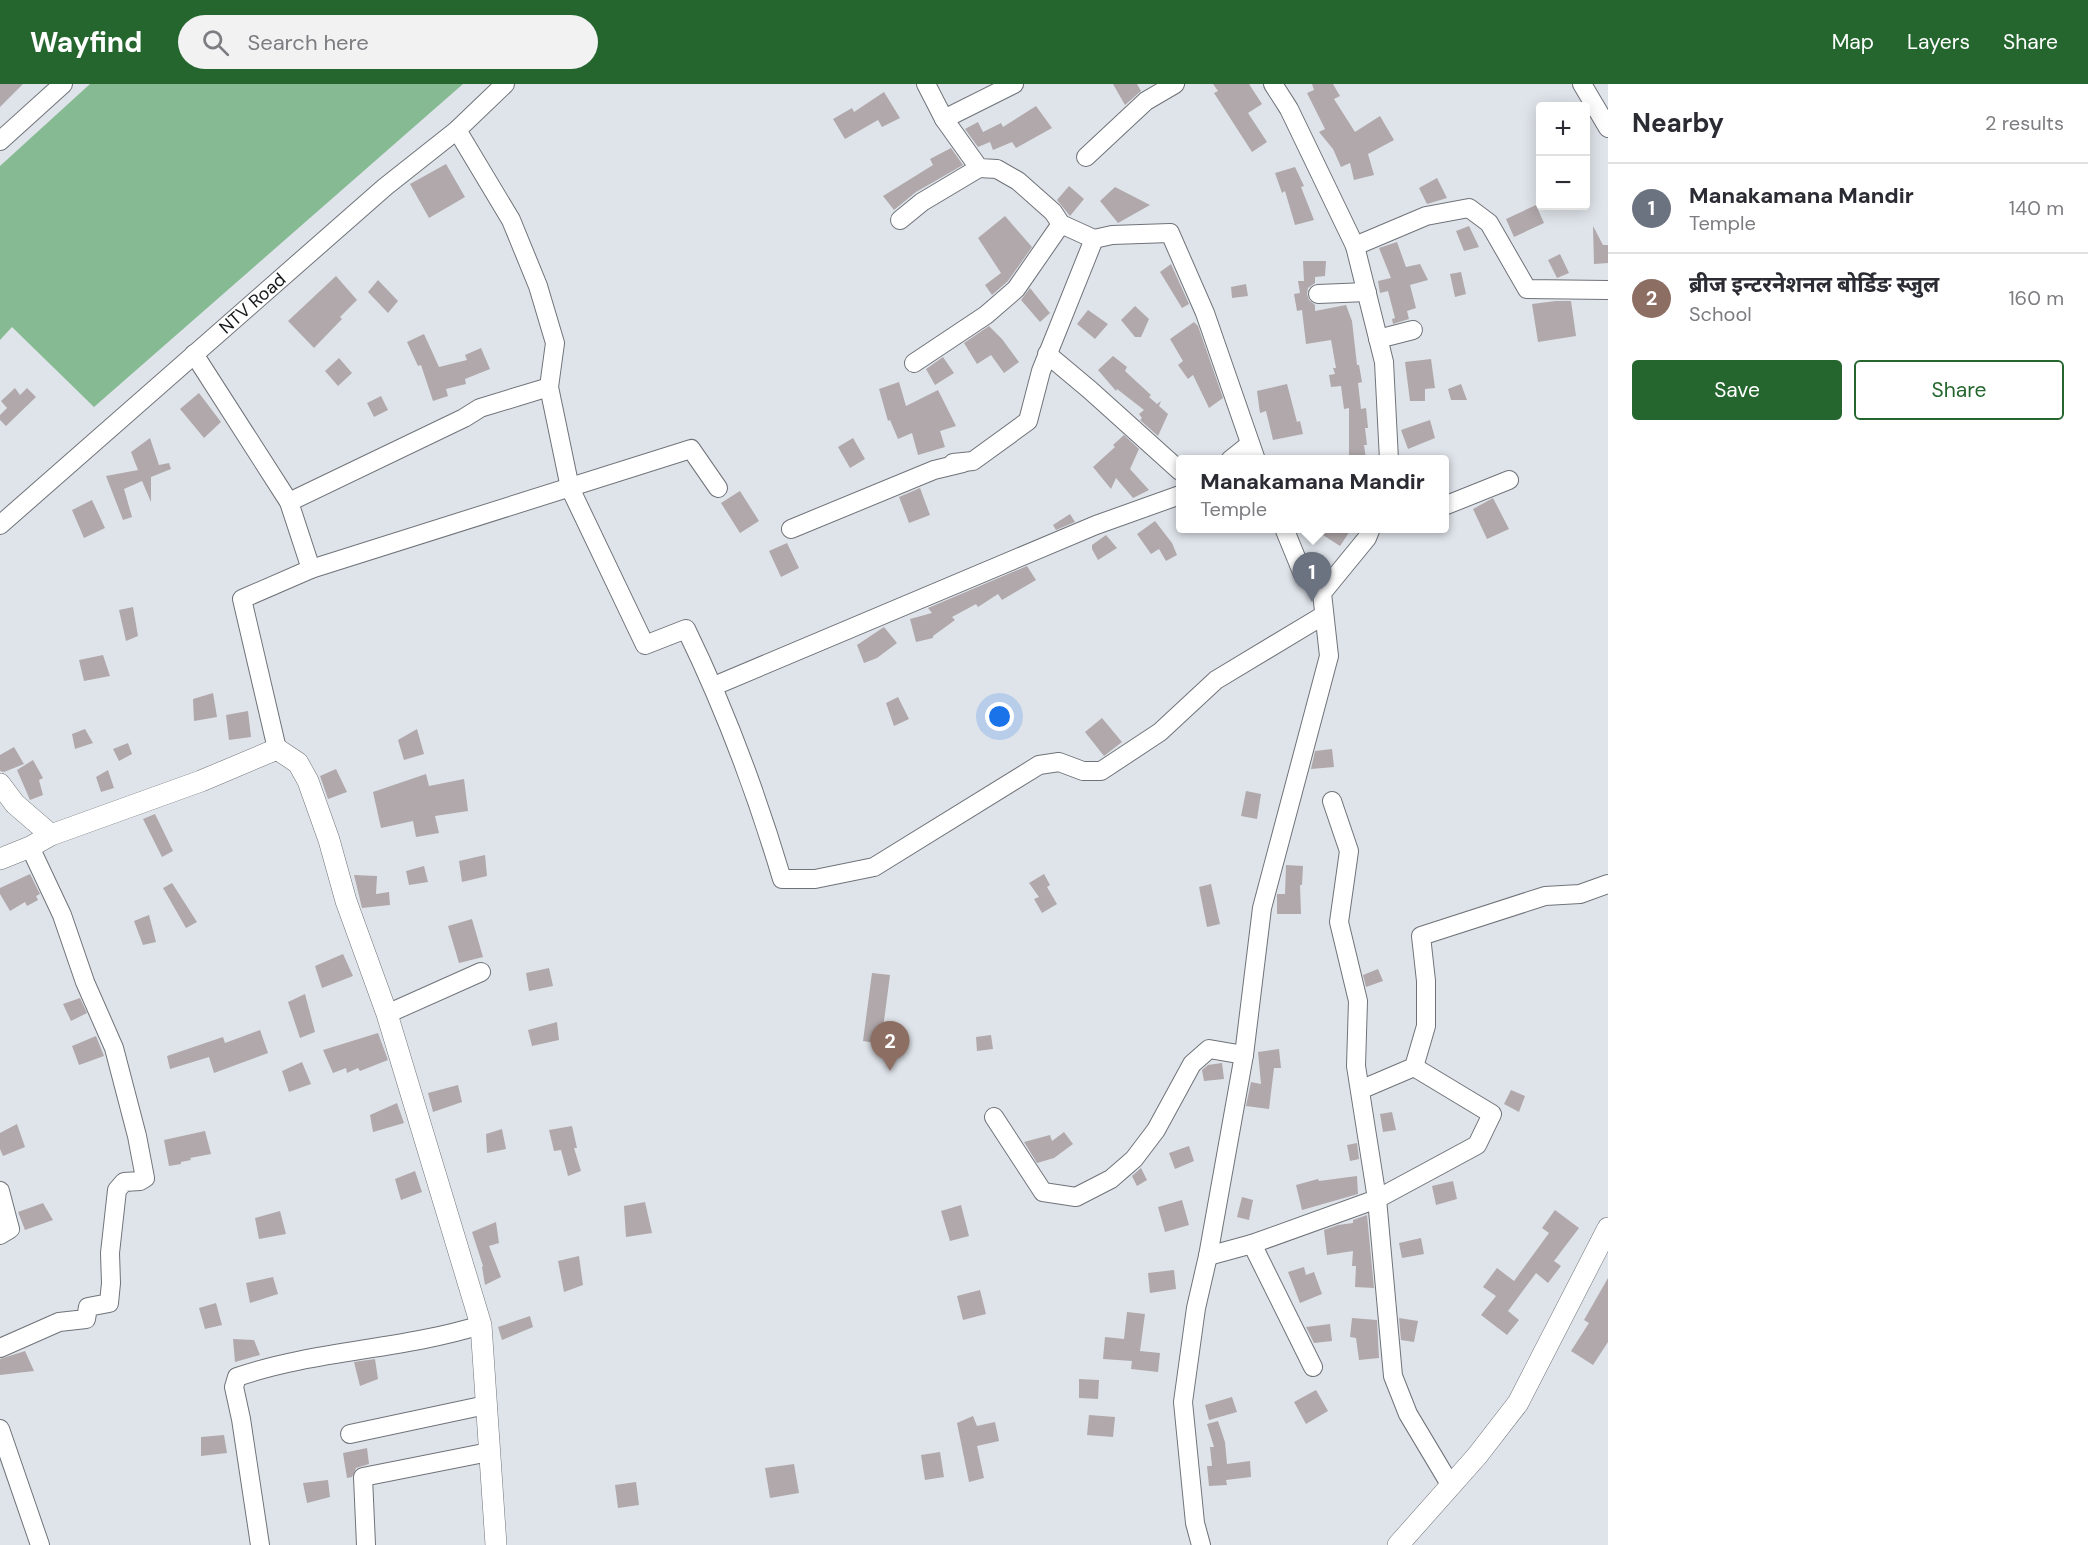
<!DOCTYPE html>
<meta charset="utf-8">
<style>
body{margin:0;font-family:"DM Sans","Noto Sans Devanagari",sans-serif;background:#f2f2f3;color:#2b2b33}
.controls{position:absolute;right:18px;top:18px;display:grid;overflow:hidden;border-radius:6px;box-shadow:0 3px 15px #0003}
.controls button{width:54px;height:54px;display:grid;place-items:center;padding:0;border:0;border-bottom:2px solid #e1e1e2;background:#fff;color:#2b2b33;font:30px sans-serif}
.you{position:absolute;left:1000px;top:633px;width:21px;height:21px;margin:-15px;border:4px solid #fff;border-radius:50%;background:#1a73e8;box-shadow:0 0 0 9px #1a73e833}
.badge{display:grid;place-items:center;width:39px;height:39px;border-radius:50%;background:#25662f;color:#fff;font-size:20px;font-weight:700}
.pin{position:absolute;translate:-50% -50px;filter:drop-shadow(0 2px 3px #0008)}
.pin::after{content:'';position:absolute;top:32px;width:21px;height:18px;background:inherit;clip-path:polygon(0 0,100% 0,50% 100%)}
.popup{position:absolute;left:1176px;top:371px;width:273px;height:78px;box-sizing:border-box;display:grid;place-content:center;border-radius:6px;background:#fff;filter:drop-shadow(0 2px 4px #0005);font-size:20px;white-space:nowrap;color:#7c7c81}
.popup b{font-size:22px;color:#2b2b33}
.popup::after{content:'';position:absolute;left:50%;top:100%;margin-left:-12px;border:12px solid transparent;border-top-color:#fff}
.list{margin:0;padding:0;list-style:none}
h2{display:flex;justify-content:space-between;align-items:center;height:78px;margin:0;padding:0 24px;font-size:26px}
h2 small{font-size:20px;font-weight:400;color:#7c7c81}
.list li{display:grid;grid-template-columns:39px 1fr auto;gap:18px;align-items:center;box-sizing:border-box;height:90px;padding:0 24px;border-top:2px solid #e1e1e2}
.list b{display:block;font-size:22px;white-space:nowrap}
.list p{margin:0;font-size:20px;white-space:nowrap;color:#7c7c81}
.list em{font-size:20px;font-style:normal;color:#7c7c81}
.actions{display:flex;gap:12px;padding:18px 24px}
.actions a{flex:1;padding:14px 0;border:2px solid #25662f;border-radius:6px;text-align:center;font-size:21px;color:#25662f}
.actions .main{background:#25662f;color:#fff}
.icon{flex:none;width:33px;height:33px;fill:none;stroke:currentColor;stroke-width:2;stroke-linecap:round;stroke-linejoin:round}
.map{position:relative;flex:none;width:1608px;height:1461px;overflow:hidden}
header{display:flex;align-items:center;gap:36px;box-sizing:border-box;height:84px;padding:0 30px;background:#25662f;color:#fff}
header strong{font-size:28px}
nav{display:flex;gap:33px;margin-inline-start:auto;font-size:21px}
.search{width:420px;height:54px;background:#f2f2f3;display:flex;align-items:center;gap:15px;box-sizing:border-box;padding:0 21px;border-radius:33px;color:#7c7c81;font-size:22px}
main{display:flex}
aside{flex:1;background:#fff}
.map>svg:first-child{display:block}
.forest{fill:#86ba92}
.building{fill:#b0a8aa}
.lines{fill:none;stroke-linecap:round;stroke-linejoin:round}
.minor-casing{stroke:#6f7379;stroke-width:20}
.tertiary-casing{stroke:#6f7379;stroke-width:22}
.minor{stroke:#fff;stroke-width:18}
.tertiary{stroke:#fff;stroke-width:21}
.labels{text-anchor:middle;stroke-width:4.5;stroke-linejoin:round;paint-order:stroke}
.street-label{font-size:18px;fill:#151719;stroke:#ecf1f8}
</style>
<header>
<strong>Wayfind</strong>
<div class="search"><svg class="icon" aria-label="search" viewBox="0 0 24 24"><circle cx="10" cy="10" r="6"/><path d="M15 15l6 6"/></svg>Search here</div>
<nav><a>Map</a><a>Layers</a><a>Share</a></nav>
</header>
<main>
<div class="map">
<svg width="1608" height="1461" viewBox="0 0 1608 1461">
<rect width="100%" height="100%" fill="#dfe4ea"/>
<path class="forest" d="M90,0H463L94,323L12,243L0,256V82Z"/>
<path class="building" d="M0,0H23L0,23Z
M1113,0H1137L1141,7L1125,21Z
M1213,0H1249L1262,20L1248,29L1267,58L1252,68L1214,9L1218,7Z
M1312,0H1333L1340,12L1334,15L1355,48L1380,32L1394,56L1368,70L1374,91L1354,96L1350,79L1341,83L1333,65L1319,48L1325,45L1307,9L1314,6Z
M884,8L900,34L882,43L878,36L845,55L833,35L852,24L854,28Z
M1036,22L1052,44L1016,64L1012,58L993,66L990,58L978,63L965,45L978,38L983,48L1001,39L1003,43Z
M951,64L963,81L916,108L894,126L883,112L933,81L930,75Z
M446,80L465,113L429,134L410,100Z
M1295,83L1304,102L1301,103L1314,136L1295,141L1285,107L1282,109L1275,89Z
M1437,94L1447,114L1427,120L1419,104Z
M1069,102L1084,115L1070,132L1057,116Z
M1115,103L1150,121L1118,139L1100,117Z
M1536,121L1544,139L1514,153L1506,135Z
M1005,132L1032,163L1008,197L992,211L985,201L1001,189L978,154Z
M1469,142L1479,163L1464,167L1456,147Z
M1593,142L1603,161H1608V179L1594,180Z
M1397,158L1406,183L1420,180L1428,196L1410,201L1416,224L1407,227L1409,235L1393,240L1392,235L1395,234L1388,207L1380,209L1378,197L1391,194L1379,164Z
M1560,170L1569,189L1557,194L1548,176Z
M1303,177H1326L1325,192L1315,193V199L1308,204L1307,210L1309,216L1315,221V227L1346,221L1352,237L1357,281H1359L1362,298L1358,299L1361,325L1366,324L1368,344H1365L1367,361H1364L1366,375H1349V324L1344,325L1341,302L1331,303L1329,291L1335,290L1333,284H1336L1331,256L1306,260L1302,226L1297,227L1294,210L1300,209L1298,197H1304Z
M1171,180L1189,220L1182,224L1160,188Z
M1461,188L1466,210L1455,213L1450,190Z
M336,192L357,216L340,233L342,235L314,264L288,237Z
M378,196L398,217L388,229L368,208Z
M1246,200L1248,212L1232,214L1231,203Z
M1030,204L1050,229L1040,238L1021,216Z
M1556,217H1571L1576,252L1538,258L1532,220Z
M1135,222L1149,235L1141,253H1135L1121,236Z
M1088,226L1108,240L1095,255L1077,240Z
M1194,238L1198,242L1223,314L1209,324L1193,291L1188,295L1178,281L1183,277L1170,255Z
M989,242L1002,255L1019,278L1004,289L991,271L977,280L964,259Z
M424,250L439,283L467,276L465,271L481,264L490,285L465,295L466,300L446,305L448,312L433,317L421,281L418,282L407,258Z
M1113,272L1127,283L1125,287L1151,311L1149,313L1157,320L1161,317L1159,322L1168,330L1158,352L1140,336L1142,334L1139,330L1144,326L1117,305L1116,307L1098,286Z
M943,273L954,289L935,301L926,285Z
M339,274L352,289L338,302L325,287Z
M1431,275L1435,304L1425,305V317H1410L1405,278Z
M899,298L906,322L938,306L956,342L940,347L945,363L918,371L912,349L898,355L890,336L888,337L879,305Z
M1287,300L1297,338L1300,337L1303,350L1273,356L1266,327L1260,329L1257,307Z
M1461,300L1467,316H1451L1448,305Z
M15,304L20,311L27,304L36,313L6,342L0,336V331L7,324L1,317Z
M199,309L221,338L204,354L180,325Z
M381,312L388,326L374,333L367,319Z
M1430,336L1435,354L1408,365L1401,346Z
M1124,351L1139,365L1130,385L1149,406L1133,414L1116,394L1111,405L1093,383L1115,363L1113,361Z
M150,354L159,381L169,379L171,385L151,393V418L142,397L124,405L132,433L123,436L106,392L138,386L131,368Z
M853,354L865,375L850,384L838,363Z
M920,404L930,431L909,439L899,413Z
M740,407L759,437L740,449L721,419Z
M1493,414L1509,445L1487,455L1473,425Z
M92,416L105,444L84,454L72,426Z
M1070,430L1075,438L1056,446L1053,441Z
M1155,437L1172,459L1177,471L1166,477L1159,465L1151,470L1137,450Z
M1312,444H1352L1340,462Z
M1106,451L1117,464L1098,476L1092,465V461Z
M787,459L799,484L781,493L769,467Z
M1027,482L1036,496L1002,516L998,510L978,523L976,520L952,533L955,536L933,552V554L916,558L910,535L932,529L928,524Z
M133,523L138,552L126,557L119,526Z
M884,543L897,559L877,574L864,579L857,561Z
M103,571L110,592L84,597L79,576Z
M213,609L217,633L194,637L193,615Z
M898,613L909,635L894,642L886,619Z
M248,627L251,653L229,656L226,631Z
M1102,634L1122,658L1104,672L1085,648Z
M85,645L93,659L75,665L72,650Z
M417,645L424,670L404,676L398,656Z
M128,659L132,670L119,677L113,665Z
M14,663L24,680L4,688L0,687V671Z
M1332,665L1334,683L1311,685L1315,667Z
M33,676L43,694L39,696L43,711L30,716L17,686Z
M336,685L347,708L328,715L320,692Z
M108,686L114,704L101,708L96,693Z
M426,690L429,702L464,695L468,727L435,732L439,749L416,753L413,737L381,744L373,708Z
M1246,707L1261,710L1257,735L1241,732Z
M155,730L173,767L162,773L143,735Z
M485,771L487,792L462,798L459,777Z
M1286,781L1303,782L1302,801H1300L1301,830H1277V810H1285Z
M424,782L428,798L409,801L406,787Z
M30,790L40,810L36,812L38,816L27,822L25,818L10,827L0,810V804Z
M1044,790L1050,801L1047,803L1057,820L1042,829L1034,815L1039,813L1029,799Z
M354,791L377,792L376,810L389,808L390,821L362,824Z
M172,799L197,838L186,844L163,804Z
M1211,800L1220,840L1207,843L1199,803Z
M149,831L156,858L143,861L134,837Z
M472,835L483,873L459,879L448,842Z
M343,870L353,892L322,904L315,882Z
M549,884L553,902L529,907L526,889Z
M1378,885L1383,897L1366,903L1363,891Z
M872,889L890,891L881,960L863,957Z
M305,910L315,948L300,954L288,918Z
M80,914L87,929L71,937L63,920Z
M557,938L559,956L532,962L528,946Z
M260,946L268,969L214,989L209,973L170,985L167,972L223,953L225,959Z
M378,949L388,976L360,987L358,984L347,989L346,984L333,989L323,966Z
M991,951L993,965L977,967L976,953Z
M96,952L104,972L79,981L72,962Z
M1279,965L1281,984H1274L1269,1025L1246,1022L1251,998L1261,1000L1258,968Z
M302,978L311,1000L289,1008L282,987Z
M1222,979L1224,995L1204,997L1202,986L1208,981Z
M458,1001L462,1018L433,1028L428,1009Z
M1511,1006L1525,1012L1519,1028L1504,1020Z
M397,1019L404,1039L373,1048L370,1031Z
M1392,1028L1396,1046L1383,1048L1380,1030Z
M17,1040L25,1063L3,1072L0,1065V1049Z
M572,1042L577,1064H574L581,1087L568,1092L561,1066L554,1067L549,1046Z
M502,1045L506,1065L487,1069L486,1050Z
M205,1047L211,1070L190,1074L191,1076L181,1078V1080L169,1082L164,1056Z
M1064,1048L1073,1060L1054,1074L1037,1079L1024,1058L1050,1051L1052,1057Z
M1357,1059L1359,1075L1350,1077L1347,1061Z
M1189,1062L1194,1077L1175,1085L1169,1069Z
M1141,1084L1147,1096L1137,1102L1132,1092Z
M415,1087L422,1108L401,1116L395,1095Z
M1357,1092L1358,1110L1302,1126L1296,1101L1318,1095L1319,1097Z
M1453,1097L1457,1115L1436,1121L1432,1102Z
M1242,1113L1253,1116L1249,1136L1237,1133Z
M1182,1116L1189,1141L1165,1148L1158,1123Z
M645,1118L652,1149L626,1153L624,1122Z
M43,1119L53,1136L25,1146L18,1128Z
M961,1121L969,1152L950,1157L941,1127Z
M1555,1126L1579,1144L1554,1177L1561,1182L1548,1199L1536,1189L1508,1227L1519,1236L1507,1251L1481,1231L1496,1212L1483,1203L1497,1184L1514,1197L1549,1149L1542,1144Z
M280,1127L286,1150L259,1155L255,1134Z
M1367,1131L1374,1204L1355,1203L1356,1182H1352L1353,1167L1327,1171L1324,1146L1338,1141L1353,1139V1136Z
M496,1138L499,1159L489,1162L501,1193L485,1201L482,1183L483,1182L472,1148Z
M1421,1154L1424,1170L1402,1174L1399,1159Z
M579,1172L583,1201L564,1208L558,1177Z
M1304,1183L1306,1191L1314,1188L1322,1210L1300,1219L1288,1188Z
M1174,1186L1176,1205L1150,1209L1148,1189Z
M273,1193L278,1210L250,1219L246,1199Z
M1608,1194V1258L1593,1281L1571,1267L1589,1239L1584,1236Z
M980,1206L986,1230L963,1236L957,1212Z
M216,1219L222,1241L205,1245L199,1224Z
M1127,1228L1145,1230L1140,1267L1160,1269L1158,1288L1131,1285L1132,1277L1103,1275L1105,1253L1124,1255Z
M530,1232L533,1243L502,1256L498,1243Z
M1352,1234L1377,1236L1379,1274L1359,1276L1356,1254L1350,1253Z
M1399,1234L1418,1237L1414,1258L1401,1256Z
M1330,1240L1332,1257L1314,1259L1306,1243Z
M233,1255L254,1256L260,1271L235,1278Z
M25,1267L34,1287L0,1291V1275Z
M375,1275L378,1295L360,1302L354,1278Z
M1079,1295L1099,1296L1098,1315L1079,1314Z
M1316,1306L1328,1327L1306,1340L1294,1318Z
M1232,1313L1237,1328L1209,1336L1205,1321Z
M1089,1331L1115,1333L1113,1353L1087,1351Z
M973,1332L977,1342L995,1338L999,1357L977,1362L984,1394L969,1398L957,1339Z
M1218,1337L1225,1358L1227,1380L1250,1377L1251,1393L1226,1396L1227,1401L1209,1402L1207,1382H1212L1210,1363H1214L1207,1340Z
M224,1351L227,1369L201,1372V1353Z
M367,1364L369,1380L356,1384L352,1393L347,1394L343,1369Z
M940,1368L944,1393L925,1396L921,1371Z
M794,1380L799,1409L770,1414L765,1384Z
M328,1396L330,1413L307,1419L303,1399Z
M636,1398L639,1421L618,1424L615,1401Z"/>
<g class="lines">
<defs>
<g id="minor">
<path d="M926,0L944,35L979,84L997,85L1018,97L1053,128L1061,140L1094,155L1112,151L1170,149L1205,229L1256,376"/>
<path d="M1273,0L1289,25L1355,162L1384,278L1389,376"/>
<path d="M1582,0L1608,44"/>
<path d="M944,35L1014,0"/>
<path d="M457,46L511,136L538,202L555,259L549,303L570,404L645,561L686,545C726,627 756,708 782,795H815L874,783L1039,681L1059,678L1083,687H1101L1160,648L1216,596L1324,531"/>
<path d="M0,57L63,0"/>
<path d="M1086,73L1146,17L1175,0"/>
<path d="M900,136L922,118L979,84"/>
<path d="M1355,162L1426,132L1469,124L1489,139L1527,205L1608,206"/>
<path d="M1318,210L1367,208"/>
<path d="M1378,255L1413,246"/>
<path d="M194,270L289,418L311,485"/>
<path d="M1047,270L1090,306L1180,387"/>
<path d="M914,279L986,231L1016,205L1061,140"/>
<path d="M1230,376L1250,360"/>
<path d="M953,379L973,377L1028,337L1041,287L1094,155"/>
<path d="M289,418L464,334L480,324L549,303"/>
<path d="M1444,422L1509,396"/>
<path id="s1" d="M0,441L385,103L457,46L505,0"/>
<path d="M1284,444L1302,488L1322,509"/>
<path d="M791,445L934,386L963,379"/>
<path d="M714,602L1096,441L1180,411"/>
<path d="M277,665L242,515L311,485L691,365L718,404"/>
<path d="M387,930L481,888"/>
<path d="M1414,983L1492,1030L1477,1061L1377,1115L1393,1292L1408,1330L1451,1402"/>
<path d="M1360,1006L1414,983L1426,942V897L1421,852L1545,812L1580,810L1608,800"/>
<path d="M994,1033L1043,1108L1076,1113L1111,1095L1134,1075L1156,1046L1192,980L1209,965L1244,971"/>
<path d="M0,1107L10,1145L0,1151"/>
<path d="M1252,1160L1313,1283"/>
<path d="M1208,1172L1252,1160L1377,1115L1356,982L1358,917L1339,838L1349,767L1332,717"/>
<path d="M0,1264L59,1238L86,1235L88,1223L109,1219L111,1199L110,1169L117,1106L124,1098L140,1097L145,1094L137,1052L114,964L85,898L62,831L30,763"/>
<path d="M0,1345L40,1461"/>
<path d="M350,1350L486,1321"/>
<path d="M260,1461L241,1335L234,1303L237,1293C316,1266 401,1266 481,1241"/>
<path d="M366,1461L363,1393L489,1368"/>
<path d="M1201,1461L1195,1439L1183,1318L1196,1224L1208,1172L1244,971L1262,824L1329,572L1322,509L1367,454L1371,444"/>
</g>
<path id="tertiary" d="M0,700L15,720L51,751
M0,775L30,763L51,751L201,697L277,665L298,679L308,697L329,756L346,817L387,930L481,1241L496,1461
M1398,1461L1477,1372L1518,1319L1608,1144"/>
</defs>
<use href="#minor" class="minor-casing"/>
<use href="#tertiary" class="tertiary-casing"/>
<use href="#minor" class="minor"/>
<use href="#tertiary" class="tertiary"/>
</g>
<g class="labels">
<g class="street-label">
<text dy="6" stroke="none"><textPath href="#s1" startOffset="336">NTV Road</textPath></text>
</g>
</g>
</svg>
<div class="controls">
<button>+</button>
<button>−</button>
</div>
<div class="you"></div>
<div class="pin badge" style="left:1312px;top:518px;background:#6b7280">1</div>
<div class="popup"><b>Manakamana Mandir</b>Temple</div>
<div class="pin badge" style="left:890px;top:987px;background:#8d6e63">2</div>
</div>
<aside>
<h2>Nearby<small>2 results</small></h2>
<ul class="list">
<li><span class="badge" style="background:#6b7280">1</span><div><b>Manakamana Mandir</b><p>Temple</p></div><em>140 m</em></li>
<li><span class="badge" style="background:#8d6e63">2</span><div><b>ब्रीज इन्टरनेशनल बोर्डिङ स्जुल</b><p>School</p></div><em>160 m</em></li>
</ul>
<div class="actions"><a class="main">Save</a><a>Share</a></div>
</aside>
</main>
